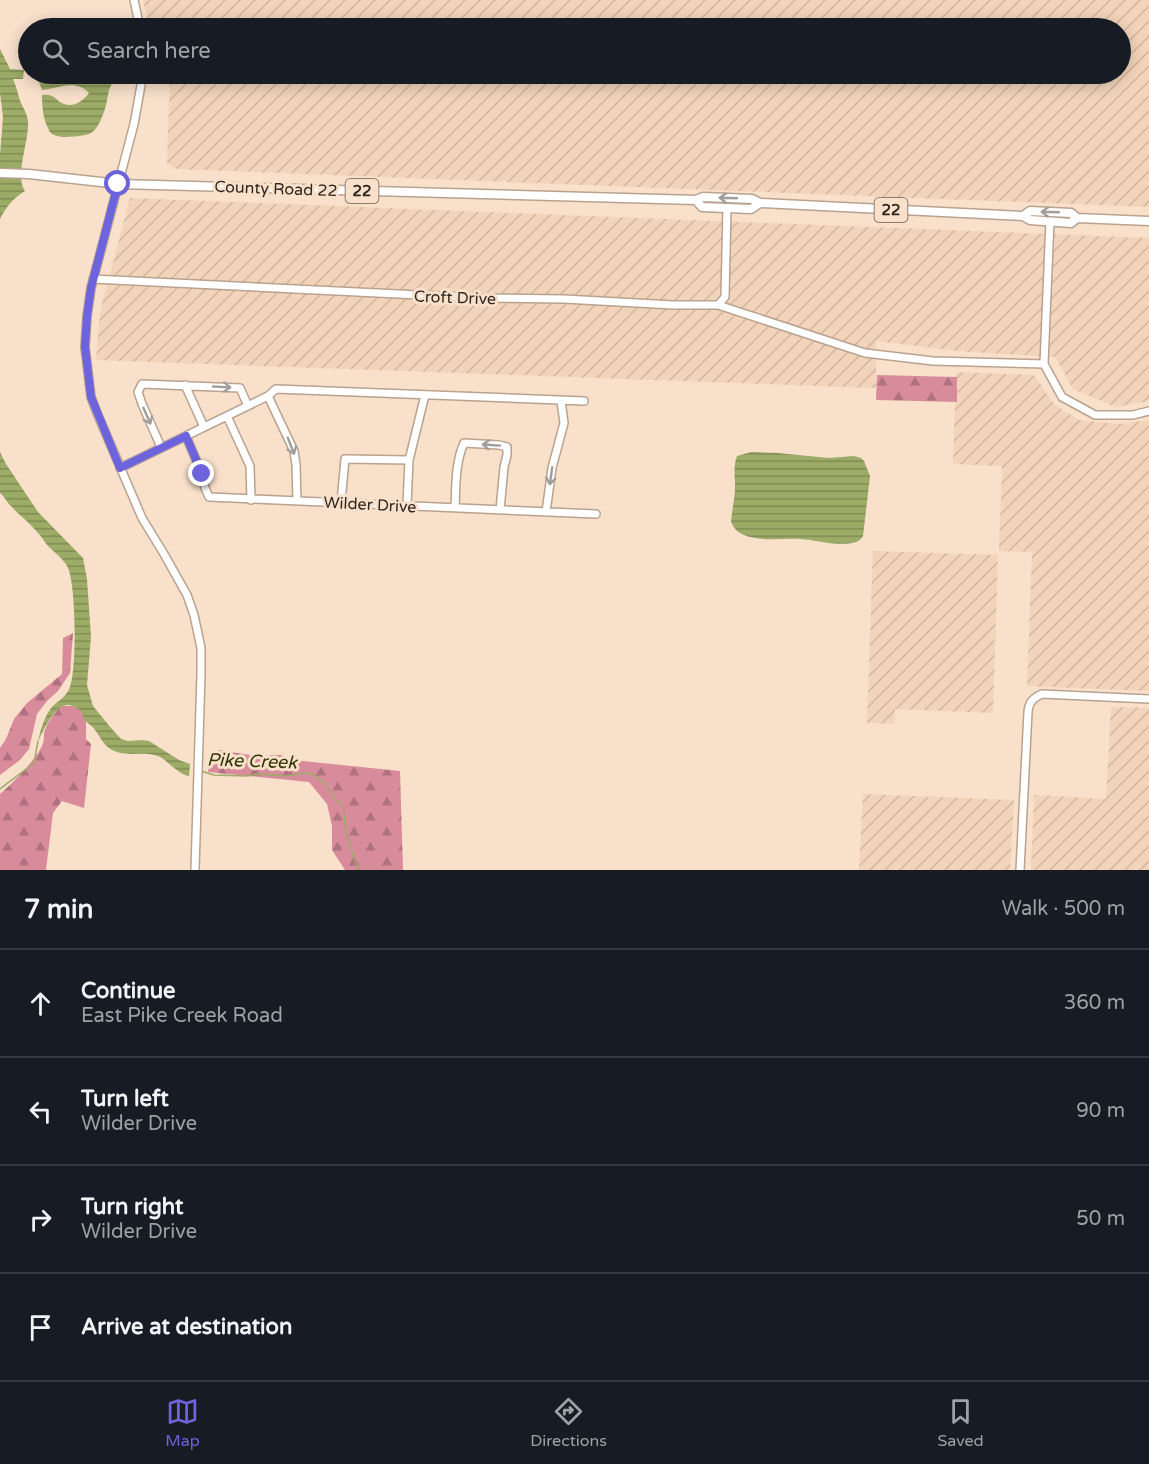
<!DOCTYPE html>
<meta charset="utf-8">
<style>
body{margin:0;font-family:"Varela Round",sans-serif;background:#20242c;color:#f1f3f6}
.stop{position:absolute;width:18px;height:18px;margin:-14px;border:4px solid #6d63dd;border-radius:50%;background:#fff}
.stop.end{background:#6d63dd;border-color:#fff;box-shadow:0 2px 6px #0008}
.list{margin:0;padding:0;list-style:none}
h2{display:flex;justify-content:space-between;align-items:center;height:78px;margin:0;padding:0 24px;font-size:26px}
h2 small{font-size:20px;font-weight:400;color:#9ea1a6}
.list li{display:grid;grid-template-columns:39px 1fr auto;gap:18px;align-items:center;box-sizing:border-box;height:108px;padding:0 24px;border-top:2px solid #363941}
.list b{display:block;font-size:22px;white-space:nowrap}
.list p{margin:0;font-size:20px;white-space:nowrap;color:#9ea1a6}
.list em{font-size:20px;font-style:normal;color:#9ea1a6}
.icon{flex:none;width:33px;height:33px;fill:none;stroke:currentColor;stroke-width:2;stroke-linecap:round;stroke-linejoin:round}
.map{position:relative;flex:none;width:1149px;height:870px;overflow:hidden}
.search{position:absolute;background:#171b24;box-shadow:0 3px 15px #0003;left:18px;right:18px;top:18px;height:66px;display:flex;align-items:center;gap:15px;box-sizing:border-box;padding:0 21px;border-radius:33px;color:#9ea1a6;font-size:22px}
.sheet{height:510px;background:#171b24}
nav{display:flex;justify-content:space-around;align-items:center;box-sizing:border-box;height:84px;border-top:2px solid #363941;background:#171b24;font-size:16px;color:#9ea1a6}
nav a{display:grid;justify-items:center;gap:3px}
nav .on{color:#6d63dd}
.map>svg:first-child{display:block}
.industrial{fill:url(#industrial-furrows)}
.forest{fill:url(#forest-firs)}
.water{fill:url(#water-rules)}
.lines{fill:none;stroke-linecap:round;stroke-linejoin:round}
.stream{stroke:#9cab66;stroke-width:1.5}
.minor-casing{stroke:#b9a28f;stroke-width:10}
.major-casing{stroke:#b9a28f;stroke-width:11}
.minor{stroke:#fff;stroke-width:7}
.major{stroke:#fff;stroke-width:8}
.oneway{stroke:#a19d9a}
.route{stroke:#6d63dd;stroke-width:8}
.labels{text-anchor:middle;stroke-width:6;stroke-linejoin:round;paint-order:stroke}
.shield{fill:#f8e0cb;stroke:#6b5e52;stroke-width:1.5}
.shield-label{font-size:15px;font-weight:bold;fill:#2f261e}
.street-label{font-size:16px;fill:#2f261e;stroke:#f8e0cb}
.water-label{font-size:18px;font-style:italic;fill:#2e3700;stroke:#f8e0cb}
</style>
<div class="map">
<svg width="1149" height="870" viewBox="0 0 1149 870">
<defs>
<pattern id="industrial-furrows" width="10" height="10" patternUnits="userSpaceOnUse" patternTransform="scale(1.5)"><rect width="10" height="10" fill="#f2d4ba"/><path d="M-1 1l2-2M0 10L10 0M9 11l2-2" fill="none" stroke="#d0b69f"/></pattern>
<pattern id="forest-firs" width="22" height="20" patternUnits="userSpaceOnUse" patternTransform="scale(1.5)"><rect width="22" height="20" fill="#d88c9b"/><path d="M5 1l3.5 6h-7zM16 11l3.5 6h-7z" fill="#b0727e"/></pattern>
<pattern id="water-rules" width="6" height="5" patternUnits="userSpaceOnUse" patternTransform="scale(1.5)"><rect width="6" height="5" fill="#9cab66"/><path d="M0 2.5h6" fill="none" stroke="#808b53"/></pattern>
</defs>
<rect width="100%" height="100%" fill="#f8e0cb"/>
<path class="industrial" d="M143,0H1149V207L176,169L167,163L170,74H1120V28H151L148,21Z
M130,198L1149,238V401L1116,407L1073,389L1055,357L957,351L876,341V388L96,360L100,312Z
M956,372L1034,375L1054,404L1079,420L1120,424L1149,420V691L1027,686L1032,552L999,551L1002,466L953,464Z
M873,551L998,555L993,713L895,709L894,724L867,723Z
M1111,707L1149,708V870H1031L1034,795L1106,799Z
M863,794L1014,800L1010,870H859Z"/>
<path class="forest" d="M877,375L957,377V402L876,400Z
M73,633L70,673L58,691L47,701L37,714L29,749L20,760L0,775V748L6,739L14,719L27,703L62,674L63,638Z
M61,706H78L86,715V739L91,744L84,808L62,801L53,813L46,870H0V794C11,785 39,757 43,743C44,742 44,735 44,734C46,723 54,714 61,706Z
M219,750L256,756L281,755L293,760L400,771L403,870H345L332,850V826L327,804L309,782L208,772L211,756Z"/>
<path class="water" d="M0,49L10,69L24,70L23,79H13C16,86 18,93 20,101C23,108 28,114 28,123C29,142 14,176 25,191C13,198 6,207 0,219V155L3,117L0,93Z
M36,74H114L115,75L166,78L164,84L117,80C109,84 109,91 107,100C106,108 99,129 91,133C86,136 69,137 63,137C56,136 50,135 48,128C43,119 42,106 42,95C55,93 54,100 64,104C74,108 84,100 89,93C76,79 59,88 43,90H42Z
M0,452L6,464L38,512L83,558L87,579L91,637L87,685L93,706L111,728L121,739L128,741L142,740L149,741L179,760L190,764L189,776C177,774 169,761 158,756C142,750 124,759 109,748C102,743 100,736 95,730C93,726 88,724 85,720C82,716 83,712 78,709C59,693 45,728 38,741C41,729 44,717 52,707C58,701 67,696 70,687C77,667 76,586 68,568C64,559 56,554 49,547C45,543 42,537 38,533C30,523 20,516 12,507C7,503 5,497 0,493Z
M751,452L778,453L829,458L854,456L861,458L864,461L870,476L863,536C860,540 858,542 852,543C835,546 817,540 800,539C782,538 761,542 744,535C737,532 734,528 731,522C732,510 735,498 735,486C735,475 733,467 737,456Z"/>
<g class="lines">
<path class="stream" d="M201,771L214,775L247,776L257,774L286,776L306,773L314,775L326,784L334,798L343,805L346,832L358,870
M0,789L34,763L38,741"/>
<defs>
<path id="minor" d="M134,0L140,28
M143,74L134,124L91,288L87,316L85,347L91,397L97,413L142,518L164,554L187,595L194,615L201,648V674L195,870
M1050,221L1044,364L1062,397L1095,415H1133L1149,411
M93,279L481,298L564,299L673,305H718L725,297L727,208
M718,305L865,353L933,361L1044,364
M185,385L204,427
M268,396L294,451L296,465L297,500
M227,416L250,466L251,500
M186,436L202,474L205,488L209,497L596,514
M161,447L142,404L138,392L142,384L240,388L248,406
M120,468L268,396L276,389L584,401
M341,502L345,459L409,460
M407,505L409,460L425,395
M455,508C456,486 455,463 464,443L499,445L507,447V455L504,467L500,510
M546,512L552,468L564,423L561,401
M1020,870L1028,712C1029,702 1033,698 1042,694L1149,699"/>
<path id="major" d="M0,173L29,174L119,184L696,200L703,197L752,199L760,203L1023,216L1030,220L1071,223L1077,218L1149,221
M696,200L702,207L751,209L760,203
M1023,216L1030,211L1071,213L1077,218"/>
</defs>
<use href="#minor" class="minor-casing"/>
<use href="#major" class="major-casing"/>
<use href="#minor" class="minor"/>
<use href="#major" class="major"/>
</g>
<defs><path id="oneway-shaft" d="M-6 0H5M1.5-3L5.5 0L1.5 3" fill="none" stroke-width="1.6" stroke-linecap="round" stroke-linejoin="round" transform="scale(1.5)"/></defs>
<g class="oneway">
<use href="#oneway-shaft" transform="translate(728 198) rotate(-178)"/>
<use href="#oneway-shaft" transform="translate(1050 212) rotate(-178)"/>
<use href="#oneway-shaft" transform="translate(222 387) rotate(3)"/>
<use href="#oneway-shaft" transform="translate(147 416) rotate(66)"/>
<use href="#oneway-shaft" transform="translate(491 445) rotate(-176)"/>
<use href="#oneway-shaft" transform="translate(291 446) rotate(69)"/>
<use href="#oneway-shaft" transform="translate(551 476) rotate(98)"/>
</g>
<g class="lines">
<path class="route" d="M118,184L91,288L87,316L85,347L91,397L120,468L186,436L202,474"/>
</g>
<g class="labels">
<g class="shield">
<rect x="345.5" y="179" width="33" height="24" rx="4.5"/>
<rect x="874.5" y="198" width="33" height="24" rx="4.5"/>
</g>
<g class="shield-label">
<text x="362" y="196">22</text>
<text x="891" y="215">22</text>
</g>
<g class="street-label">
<text transform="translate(276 188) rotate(2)" y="6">County Road 22</text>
<text transform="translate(455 297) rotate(2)" y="6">Croft Drive</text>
<text transform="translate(370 504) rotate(3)" y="6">Wilder Drive</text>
</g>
<g class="water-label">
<text transform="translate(252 761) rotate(2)" y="6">Pike Creek</text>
</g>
</g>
</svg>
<div class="stop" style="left:118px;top:184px"></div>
<div class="stop end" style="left:202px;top:474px"></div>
<div class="search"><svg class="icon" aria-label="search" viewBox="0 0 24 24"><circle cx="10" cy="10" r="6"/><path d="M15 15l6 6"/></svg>Search here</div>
</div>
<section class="sheet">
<h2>7 min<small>Walk · 500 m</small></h2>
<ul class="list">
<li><svg class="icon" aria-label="ahead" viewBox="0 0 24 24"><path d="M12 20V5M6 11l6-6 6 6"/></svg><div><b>Continue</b><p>East Pike Creek Road</p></div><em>360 m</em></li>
<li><svg class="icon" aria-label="left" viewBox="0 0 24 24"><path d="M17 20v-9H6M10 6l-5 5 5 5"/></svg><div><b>Turn left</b><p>Wilder Drive</p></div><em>90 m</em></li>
<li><svg class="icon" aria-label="right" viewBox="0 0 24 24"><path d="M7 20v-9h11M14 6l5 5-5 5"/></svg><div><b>Turn right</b><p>Wilder Drive</p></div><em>50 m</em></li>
<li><svg class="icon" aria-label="arrive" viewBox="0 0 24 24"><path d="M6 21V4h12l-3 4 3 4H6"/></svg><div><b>Arrive at destination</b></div></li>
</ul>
</section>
<nav>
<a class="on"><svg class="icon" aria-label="map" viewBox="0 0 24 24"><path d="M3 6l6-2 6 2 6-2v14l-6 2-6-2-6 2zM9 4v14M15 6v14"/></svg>Map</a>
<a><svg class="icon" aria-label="directions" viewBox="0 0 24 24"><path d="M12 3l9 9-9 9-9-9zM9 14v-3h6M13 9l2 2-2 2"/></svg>Directions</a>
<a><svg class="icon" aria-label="saved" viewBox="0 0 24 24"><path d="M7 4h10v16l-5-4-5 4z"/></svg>Saved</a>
</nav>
